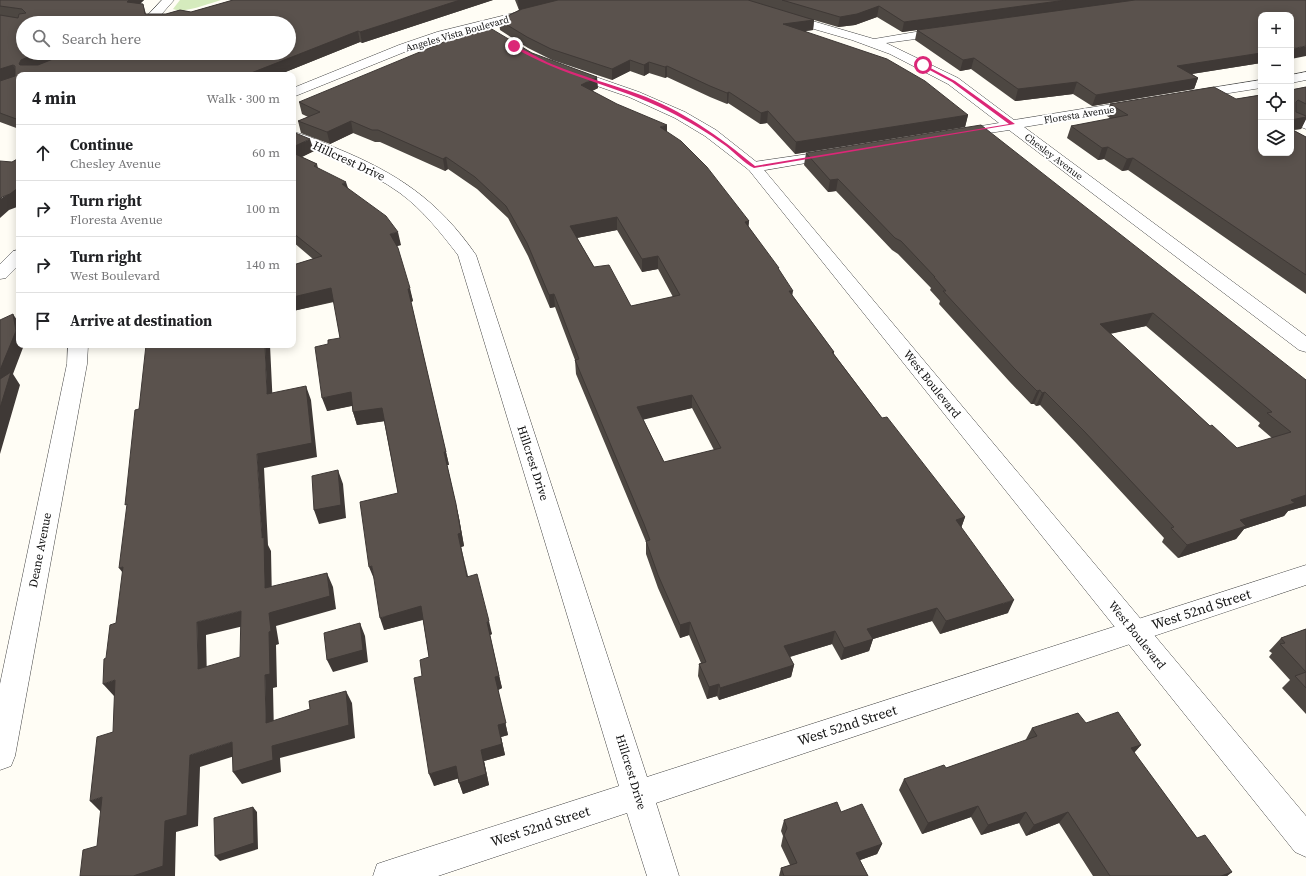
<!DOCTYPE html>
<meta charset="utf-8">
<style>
body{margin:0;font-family:"Source Serif 4",serif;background:#f6f6f6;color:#202124}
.controls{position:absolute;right:12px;top:12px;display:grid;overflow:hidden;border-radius:8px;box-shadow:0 2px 10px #0003}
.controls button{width:36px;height:36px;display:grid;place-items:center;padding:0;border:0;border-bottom:1px solid #e0e0e0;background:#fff;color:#202124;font:20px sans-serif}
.stop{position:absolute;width:12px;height:12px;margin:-9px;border:3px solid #db2777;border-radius:50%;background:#fff}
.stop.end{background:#db2777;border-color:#fff;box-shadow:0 1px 4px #0008}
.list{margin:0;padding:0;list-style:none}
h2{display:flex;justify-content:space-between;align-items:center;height:52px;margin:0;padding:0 16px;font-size:17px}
h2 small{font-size:13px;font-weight:400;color:#757577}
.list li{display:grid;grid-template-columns:26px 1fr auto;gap:12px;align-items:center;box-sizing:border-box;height:56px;padding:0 16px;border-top:1px solid #e0e0e0}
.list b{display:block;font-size:15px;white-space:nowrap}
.list p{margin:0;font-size:13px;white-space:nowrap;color:#757577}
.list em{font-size:13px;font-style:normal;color:#757577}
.icon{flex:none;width:22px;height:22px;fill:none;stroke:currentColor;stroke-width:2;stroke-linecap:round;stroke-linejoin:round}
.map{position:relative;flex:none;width:1306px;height:876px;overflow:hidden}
.search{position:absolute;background:#fff;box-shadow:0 2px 10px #0003;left:16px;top:16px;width:280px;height:44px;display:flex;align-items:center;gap:10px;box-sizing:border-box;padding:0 14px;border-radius:22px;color:#757577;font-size:15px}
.panel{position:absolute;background:#fff;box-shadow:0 2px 10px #0003;left:16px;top:72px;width:280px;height:276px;border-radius:8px}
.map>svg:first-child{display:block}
.green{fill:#d5ebbd}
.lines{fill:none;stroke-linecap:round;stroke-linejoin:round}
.minor-casing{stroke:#444;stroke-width:1}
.tertiary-casing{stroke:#444;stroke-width:1}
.minor{fill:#fff;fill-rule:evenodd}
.tertiary{fill:#fff;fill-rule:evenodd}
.wall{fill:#4d4742;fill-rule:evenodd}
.shaded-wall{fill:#3f3936}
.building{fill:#5a524d;stroke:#3f3936;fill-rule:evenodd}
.route{fill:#db2777}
.labels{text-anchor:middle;stroke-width:4;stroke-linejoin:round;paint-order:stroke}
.far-street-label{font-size:10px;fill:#111;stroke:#fff}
.street-label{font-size:12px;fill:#111;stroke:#fff}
.near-street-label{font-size:14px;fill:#111;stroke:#fff}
</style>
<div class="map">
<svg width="1306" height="876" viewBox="0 0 1306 876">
<rect width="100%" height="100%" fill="#fffdf5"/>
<path class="green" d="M180,0H221C210,3 184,14 173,9Z"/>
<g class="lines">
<defs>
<path id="minor" d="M162,0H174L160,16L161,23H149L148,15Z
M724,0H741L874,39L945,27L949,28L951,31L949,34L945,35L886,43L958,78L1014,120L1137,100L1142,101L1144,104L1142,107L1137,108L1024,127L1306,336V352L1299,350L1009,130L956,138L951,137L949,134L951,131L999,123L948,84L890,54L852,40L762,14L726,2Z
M1306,72V80L1291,83V75Z
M1261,80V88L1191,99L1186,98L1184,95L1186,92L1191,91Z
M1291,113L1306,119V129L1291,123Z
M293,132C308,135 322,142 336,148C397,173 438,200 476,255L647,777L1306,565V585L656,803L679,876H647L627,813L438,876H373L377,864L389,860L619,786L458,255C441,233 423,210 400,193C368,170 329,156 293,141Z
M836,150L841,151L843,154L841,157L754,172L749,170L746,167L749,164L754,162Z
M68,345H88L87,364L15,756L11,766L0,770V684L67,364Z"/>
<path id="tertiary" d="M567,0H586L584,2L445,38L407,51L293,97V88L399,45L437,32Z
M570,68L639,92L685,112L716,130L759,164L1306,816V857L1295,852L749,170L705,136L675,118L629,97L565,75L564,72L565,69Z
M19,250V265L6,278L0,279V264L13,251Z"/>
</defs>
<use href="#minor" class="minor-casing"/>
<use href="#tertiary" class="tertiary-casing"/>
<use href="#minor" class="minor"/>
<use href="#tertiary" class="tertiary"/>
</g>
<path class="wall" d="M0,0H144L140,4H143L146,14H166L180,10L191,12L233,0H493L362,43L360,42L278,75H19V129L0,122ZM23,23H289V53H23Z
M515,0H1306L1261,15V63L1192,74L1198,78L1194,89L1092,106L1073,94L1015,101L971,69L960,71L915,40L917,30L902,32L877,17L855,25L838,27L814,20L813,30L805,31L968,115L965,127L795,154L767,123L760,124L728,103L727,104L710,97L667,77L665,78L649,73L644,76L630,71L612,80L552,60L528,48L500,30L499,20L519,10Z
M532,53L598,88L592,91L667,132L749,221L748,226L779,270L792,295L834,352V354L882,418L965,517L961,528L1008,613L940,634L932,621L873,639L869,651L841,660L832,644L790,657L794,665L791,677L719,700L717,696L707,699L698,676L699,664L701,663L689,635L680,638L658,588L646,554V542L644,537L576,374L575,360L555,307L550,308L528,256L508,218L477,189L448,169L445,171L380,142H375L353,133L330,144L301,133L298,121L308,117L302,114L299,102ZM617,230L642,272L658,269L673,297L631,306L594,267L577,238ZM692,408L714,450L664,462L643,419Z
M1306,87V119L1301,129L1293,130L1306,137V294L1128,170L1122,171L1104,159L1098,160L1067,138L1071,126L1111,119L1106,115L1110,104L1236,99Z
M293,132L314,151L302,157L317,164L318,168L348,189L401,245L397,246L413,301L411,302L449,465H447L459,518L464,546L461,547L468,576L492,634L490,635L502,688L498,690L508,735L501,737L505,755L484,761L489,785L463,794L458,778L434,786L422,676L429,657L423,620L384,630L398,493L384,421L357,425L353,412L352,406L327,411L328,344L340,338L334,302L293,311V265L313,259L293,242Z
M806,153L1306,380V506L1288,511L1284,516L1244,529L1236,539L1178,558L1162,542L1164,538L1077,444L1040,405L1036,406L1034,404H1031L1009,381L939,304L940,301L930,290L931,288L898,254L892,250L836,191L828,192L804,165ZM1146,326L1260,423L1258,426L1272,438L1237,448L1210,426L1110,334Z
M1306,629V714L1282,688L1290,680L1269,657L1272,653L1269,651L1281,638Z
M1086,723L1141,745L1134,753L1197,838L1232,872L1227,876H1093L1059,823L1026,836L1019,823L981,835L971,817L922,834L899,790L904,779L946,768L1025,741L1032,728Z
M841,812L882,844L877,854L860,860L868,876H779L781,868L790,865L781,846L783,836L781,831L784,820Z"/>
<path class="shaded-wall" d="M129,0H144L131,12L127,2Z
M460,0H493L362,43L360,32Z
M518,0H561L519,10Z
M1066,0H1137L902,32L904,22Z
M879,6L877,17L855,25L838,27L840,17Z
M814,20L813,30L782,34L783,24Z
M358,31L360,42L278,75H246Z
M1306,46V56L1291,59V49Z
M37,53H69L25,75L19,64L21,60Z
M1261,53V63L1172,77L1177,66Z
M974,58L971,69L960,71L963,60Z
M630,60V71L612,80V69Z
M649,62V73L644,76V65Z
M13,65L18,76L0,83V69Z
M667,66V77L665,78V67Z
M597,77L598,88L582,96L581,85Z
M1198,78L1194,89L1092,106L1096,95Z
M1077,82L1073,94L1015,101L1018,89Z
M729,92L728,103L727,104V93Z
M768,111L767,123L760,124L761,113Z
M968,115L965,127L795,154L796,142Z
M1306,117V119L1301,129L1291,130V120Z
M351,121L353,133L330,144L327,132Z
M667,125V137L660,127Z
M310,139L314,151L293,161V147Z
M1108,147L1104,159L1098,160L1102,148Z
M446,157L448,169L445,171L443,159Z
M1133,158L1128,170L1122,171L1127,159Z
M838,179L836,191L828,192L830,180Z
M346,182L350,194L342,184Z
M19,187V205L17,207L9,210L0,218V199Z
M617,217V230L571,239L570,226Z
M749,221L748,234L745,222Z
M398,232L401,245L393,247L390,234Z
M658,256V269L642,272V259Z
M331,288L335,301L293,311V297Z
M410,288L413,301L411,302L408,289Z
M789,291H793L791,303Z
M554,294L555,307L550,308L549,295Z
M1153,313L1146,326L1094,337L1100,324Z
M13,314L19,323V345H24L13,374L20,385L0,454V370Z
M265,345H270L273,408L267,394Z
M306,386L311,400L317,457L264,468L268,545L271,551L272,602L265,588L257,454Z
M1040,390L1034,404H1031L1037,391Z
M351,392L355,405L327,411L322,398Z
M1045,392L1040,405L1036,406L1042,393Z
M692,395V408L638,421L637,407Z
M382,408L386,421L357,425L353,412Z
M444,452H446L449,465H447L459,518L464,546L461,547L471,589L458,534Z
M338,470L343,484L346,518L319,524L314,510Z
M1306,495V506L1288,511L1284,516L1244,529L1236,539L1178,558L1187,545L1240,520L1291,500Z
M965,517L960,531L956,520Z
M372,566L374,579L369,567Z
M123,567L129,581L119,568Z
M327,573L333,587L336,609L276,626L279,644L276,645L277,687L273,688L274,735L266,723L265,675L269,632V613Z
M1014,600L1008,613L940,634L946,621Z
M421,606L425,619L384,630L380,618Z
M937,608L932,621L873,639L869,651L841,660L844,648L867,629Z
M241,611L248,625L206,635L207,682L198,669L197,622Z
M489,621L492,634L490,635L487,622Z
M690,622L689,635L680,638V625Z
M360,623L365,636L368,662L333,672L327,660Z
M835,631L832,644L782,659L784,646Z
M794,665L791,677L719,700L720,688Z
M499,676L502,688L498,690L508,735L501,737L505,755L484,761L489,785L463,794L459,783L481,750L498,725L495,677Z
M115,680L126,693L114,696L103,684Z
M719,684L717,696L707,699L709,687Z
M346,691L352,703L355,738L280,758L281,772L242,784L233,772Z
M232,742L241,754L200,767L198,826L176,832L175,876H133L165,821L190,755Z
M1141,745L1131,756V748Z
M456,766L460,778L434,786L429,774Z
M102,797V813L90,801Z
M978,806L971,817L922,834L928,823Z
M253,807L257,812L258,849L220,861L215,856Z
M1026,812L1019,823L981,835L988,825Z
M1068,812L1059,823L1026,836L1034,825Z
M882,844L877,854L852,863L856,853Z
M1232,872L1227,876H1221Z"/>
<path class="building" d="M0,0H129L127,2L143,4L145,14H166L180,10L191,12L233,0H460L360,32L358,31L246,75H19V120L0,113V81L15,76V66L13,65L0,69V15L18,18L19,14L26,13L22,9L0,6ZM23,23H289V53H68L38,65H20L19,64L21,60L37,53H23Z
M558,0H748L814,20L783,24L887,59L925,81L968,115L796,142L768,111L761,113L729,92L727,93L710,86L667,66L665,67L649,62L644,65L630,60L612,69L551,49L527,37L499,20L522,9Z
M782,0H1066L904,22L879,6L857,14L840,17Z
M1135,0H1306V46L1291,49V15H1261V53L1177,66L1198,78L1096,95L1077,82L1018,89L974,58L963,60L917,30Z
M485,25L532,53L597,77L581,85L617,104L667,125L660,127L681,141L707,167L749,221L745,222L779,268H778L793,291H789L834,352H832L882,418L887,417L965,517L956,520L1014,600L946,621L937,608L867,629L873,639L844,648L835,631L784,646L794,665L720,688L719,684L709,687L699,664L706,662L690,622L680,625L658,575L646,541L650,540L644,524L575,360L579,359L554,294L549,295L527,243L506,206L475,177L446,157L443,159L378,130H372L351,121L327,132L298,121L320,112L299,102ZM617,217L642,259L658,256L680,295L631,306L609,265L594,267L570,226ZM692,395L721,448L664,462L637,407Z
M1214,87L1236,99L1261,95V153H1291V129L1306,137V275L1133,158L1127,159L1108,147L1102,148L1071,126L1128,115L1110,104Z
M1306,87V104L1298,100L1296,102V112L1306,116V117L1291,120V90Z
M981,125L1306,380V495L1291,500L1295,503L1240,520L1246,526L1187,545L1171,528L1174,527L1084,431L1045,392L1042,393L1040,390L1037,391L1014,368L943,291H946L934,277H935L901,241L895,238L838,179L830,180L806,153ZM1153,313L1272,412L1267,413L1291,432L1237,448L1212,425L1210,426L1100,324Z
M293,132L310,139L293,147Z
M293,153L317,164L314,166L346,182L342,184L386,216L398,232L390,234L398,248L410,288L408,289L446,452H444L456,504L461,533L458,534L467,577L477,574L489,621L487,622L499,676L495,677L506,723L498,725L502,744L481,750L486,774L459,783L456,766L429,774L414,678L422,676L420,660L429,657L421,606L380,618L372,566L369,567L360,502L398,493L382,408L353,412L351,392L322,398L315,347L328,344V340L340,338L331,288L293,297V265L322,256L293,233Z
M19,158V187L10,194L2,197L0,199V161L12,162Z
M13,314L16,331L0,370V320Z
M146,345H265L267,394L306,386L312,443L257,454L262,538L264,537L265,588L327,573L330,596L269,613L271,631L269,632L270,674L265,675L266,723L310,709L309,701L346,691L349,725L272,746L273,760L233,772L232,742L190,755L187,815L165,821L163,866L133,876H80L83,850L97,846L102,797L90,801L97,737L113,732L115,680L103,684L104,659L106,658L110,625L116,623L123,567L119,568L127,504L125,505L135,410L139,409ZM241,611L240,657L198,669L197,622Z
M11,372L0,408V379Z
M338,470L341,505L314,510L312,476Z
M360,623L363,650L327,660L324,633Z
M1306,629V672L1280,644L1285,643L1281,638Z
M1306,672V688L1295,676Z
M1118,712L1141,745L1131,748L1197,838L1205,835L1232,872L1221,876H1110L1068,812L1034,825L1026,812L988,825L978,806L928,823L904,779L944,765L946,768L1037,736L1032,728L1078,713L1086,723Z
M837,802L841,812L862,804L882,844L856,853L868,876H784L781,868L797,863L784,835L787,828L784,820Z
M253,807L254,843L215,856L214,818Z"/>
<path class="route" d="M513,46C519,46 545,62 554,65C581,76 610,84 638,94C682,110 719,136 755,166L1009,124L952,82L922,66L923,64L955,81L1015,124L754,168C744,163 735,153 726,146C707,132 688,121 668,111C618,86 561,76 513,47Z"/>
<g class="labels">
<g class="far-street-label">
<text transform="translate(457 33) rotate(-16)" y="4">Angeles Vista Boulevard</text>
<text transform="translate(1079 114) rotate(-9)" y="4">Floresta Avenue</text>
<text transform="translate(1054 156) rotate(37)" y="4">Chesley Avenue</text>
</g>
<g class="street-label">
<text transform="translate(349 161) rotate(25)" y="4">Hillcrest Drive</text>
<text transform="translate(932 384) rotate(51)" y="4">West Boulevard</text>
<text transform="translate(533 463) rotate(72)" y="4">Hillcrest Drive</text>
<text transform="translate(40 550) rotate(-79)" y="4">Deane Avenue</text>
<text transform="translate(1137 635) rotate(51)" y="4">West Boulevard</text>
<text transform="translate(631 772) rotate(73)" y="4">Hillcrest Drive</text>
</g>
<g class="near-street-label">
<text transform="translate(1201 609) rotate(-18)" y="5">West 52nd Street</text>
<text transform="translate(847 725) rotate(-18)" y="5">West 52nd Street</text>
<text transform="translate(540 826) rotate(-18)" y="5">West 52nd Street</text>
</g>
</g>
</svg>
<div class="controls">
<button>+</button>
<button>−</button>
<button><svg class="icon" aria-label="locate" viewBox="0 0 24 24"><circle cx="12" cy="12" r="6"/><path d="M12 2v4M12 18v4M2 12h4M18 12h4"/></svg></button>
<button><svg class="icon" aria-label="layers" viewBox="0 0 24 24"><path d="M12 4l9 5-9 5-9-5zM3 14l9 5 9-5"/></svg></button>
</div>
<div class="stop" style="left:923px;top:65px"></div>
<div class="stop end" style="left:514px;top:46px"></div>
<div class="search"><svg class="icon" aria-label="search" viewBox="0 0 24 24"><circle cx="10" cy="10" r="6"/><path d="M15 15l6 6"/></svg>Search here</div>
<section class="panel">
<h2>4 min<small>Walk · 300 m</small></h2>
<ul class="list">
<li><svg class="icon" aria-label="ahead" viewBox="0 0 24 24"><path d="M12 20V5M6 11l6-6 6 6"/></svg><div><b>Continue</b><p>Chesley Avenue</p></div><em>60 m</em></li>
<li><svg class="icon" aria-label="right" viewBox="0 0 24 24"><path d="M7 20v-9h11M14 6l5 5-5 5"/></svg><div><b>Turn right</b><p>Floresta Avenue</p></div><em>100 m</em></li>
<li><svg class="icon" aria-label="right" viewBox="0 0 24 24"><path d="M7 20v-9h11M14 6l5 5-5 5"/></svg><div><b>Turn right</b><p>West Boulevard</p></div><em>140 m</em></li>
<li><svg class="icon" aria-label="arrive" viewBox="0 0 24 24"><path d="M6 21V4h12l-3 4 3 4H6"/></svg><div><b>Arrive at destination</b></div></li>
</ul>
</section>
</div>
